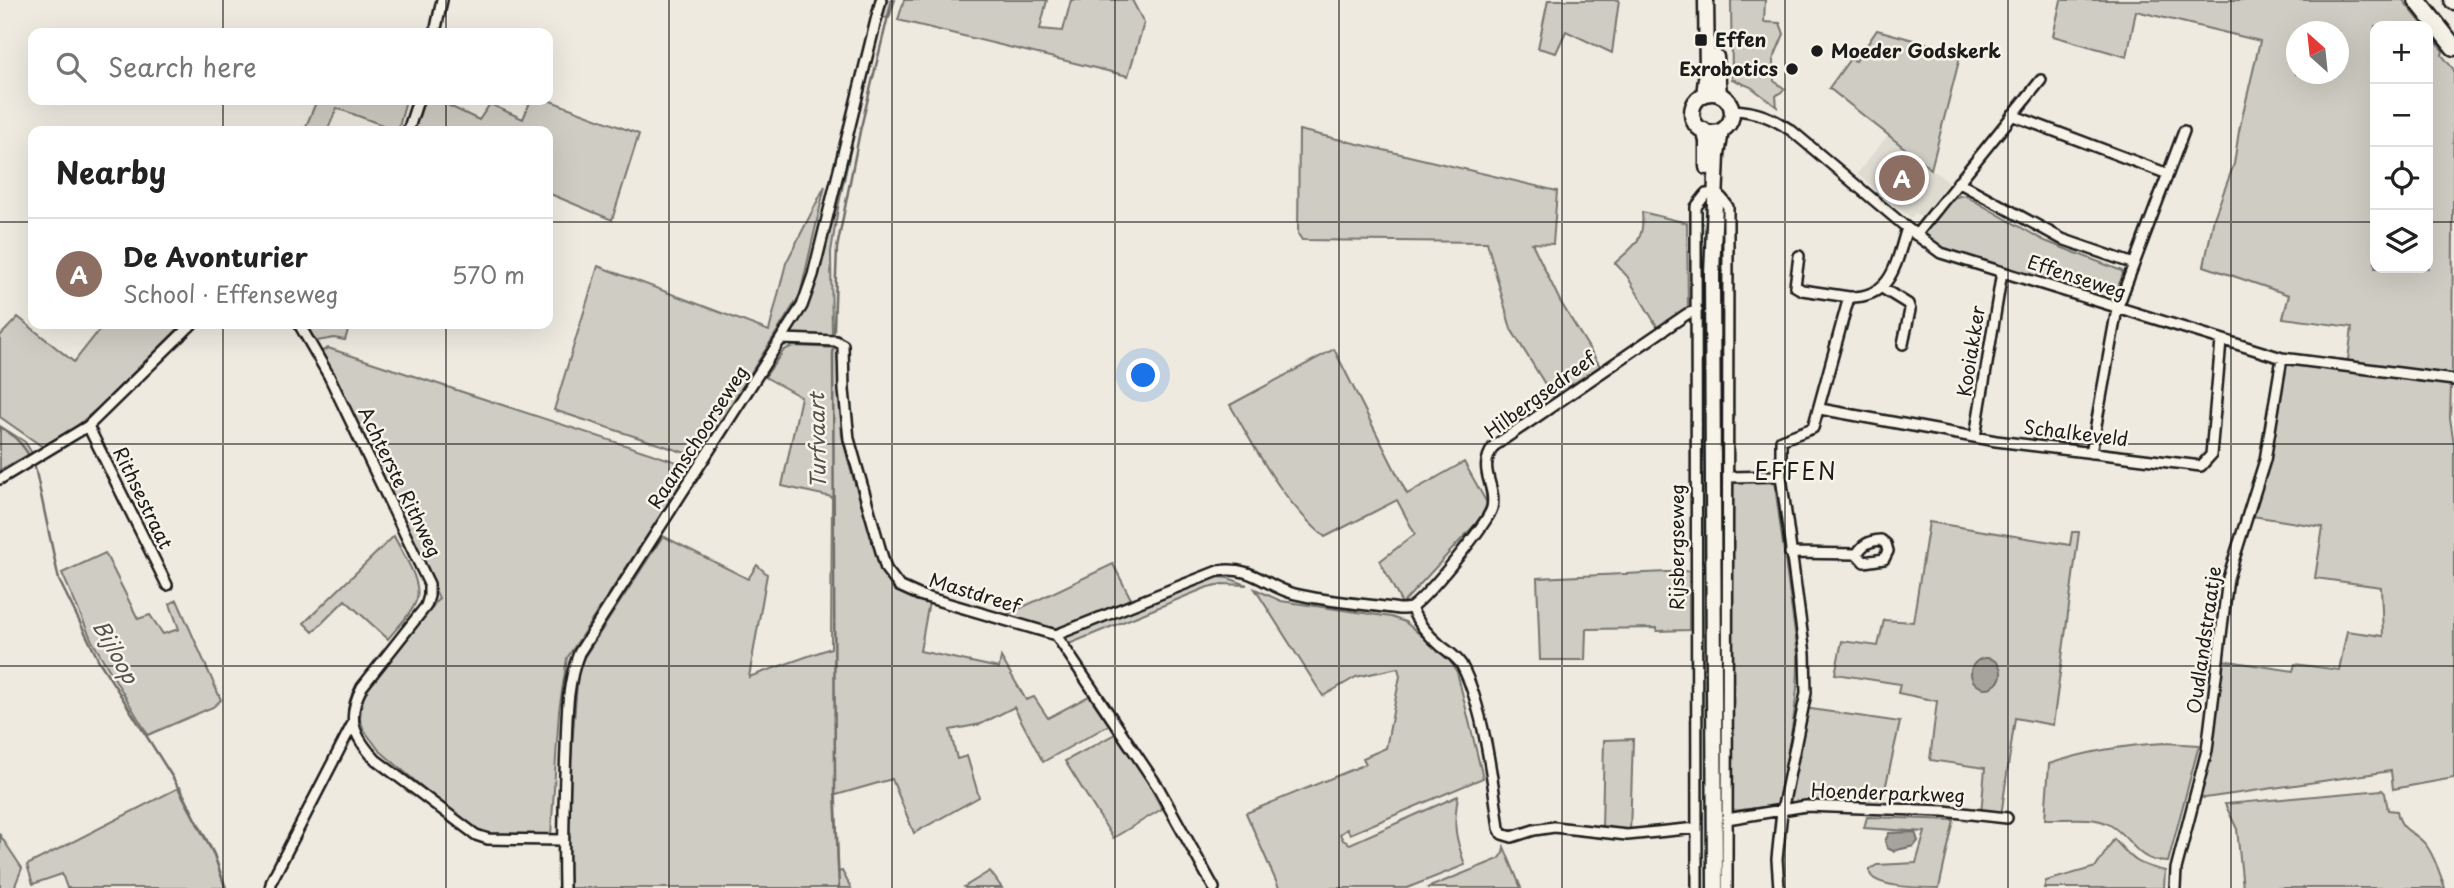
<!DOCTYPE html>
<meta charset="utf-8">
<style>
body{margin:0;font-family:"Playpen Sans",sans-serif;background:#f6f6f6;color:#222}
.controls{position:absolute;right:21px;top:21px;display:grid;overflow:hidden;border-radius:14px;box-shadow:0 7px 28px #0002}
.controls button{width:63px;height:63px;display:grid;place-items:center;padding:0;border:0;border-bottom:2px solid #e0e0e0;background:#fff;color:#222;font:35px sans-serif}
.compass{position:absolute;left:2286px;top:21px;width:63px;height:63px;border-radius:50%;background:#fff;box-shadow:0 7px 28px #0002;rotate:333deg}
.you{position:absolute;left:1144px;top:376px;width:24px;height:24px;margin:-18px;border:5px solid #fff;border-radius:50%;background:#1a73e8;box-shadow:0 0 0 10px #1a73e833}
.badge{display:grid;place-items:center;width:46px;height:46px;border-radius:50%;background:#b45309;color:#fff;font-size:23px;font-weight:700}
.pin{position:absolute;translate:-50% -50%;border:4px solid #fff;box-shadow:0 2px 7px #0006}
.list{margin:0;padding:0;list-style:none}
h2{display:flex;justify-content:space-between;align-items:center;height:91px;margin:0;padding:0 28px;font-size:30px}
h2 small{font-size:23px;font-weight:400;color:#767676}
.list li{display:grid;grid-template-columns:46px 1fr auto;gap:21px;align-items:center;box-sizing:border-box;height:112px;padding:0 28px;border-top:2px solid #e0e0e0}
.list b{display:block;font-size:26px;white-space:nowrap}
.list p{margin:0;font-size:23px;white-space:nowrap;color:#767676}
.list em{font-size:23px;font-style:normal;color:#767676}
.icon{flex:none;width:38px;height:38px;fill:none;stroke:currentColor;stroke-width:2;stroke-linecap:round;stroke-linejoin:round}
.map{position:relative;flex:none;width:2454px;height:888px;overflow:hidden}
.search{position:absolute;background:#fff;box-shadow:0 7px 28px #0002;left:28px;top:28px;width:525px;height:77px;display:flex;align-items:center;gap:18px;box-sizing:border-box;padding:0 24px;border-radius:14px;color:#767676;font-size:26px}
.panel{position:absolute;background:#fff;box-shadow:0 7px 28px #0002;left:28px;top:126px;width:525px;height:203px;border-radius:14px}
.map>svg:first-child{display:block}
.built{fill:#dedbd1}
.green{fill:#cfccc3;stroke:#767470;stroke-width:2;fill-rule:evenodd}
.water{fill:#a6a39d;stroke:#6f6d69;stroke-width:2}
.lines{fill:none;stroke-linecap:round;stroke-linejoin:round}
.stream{stroke:#6f6d69;stroke-width:2.5}
.minor-casing{stroke:#1c1c1c;stroke-width:14}
.primary-casing{stroke:#1c1c1c;stroke-width:19}
.motorway-casing{stroke:#1c1c1c;stroke-width:21}
.minor{stroke:#f7f3e8;stroke-width:9}
.primary{stroke:#f7f3e8;stroke-width:14}
.motorway{stroke:#f7f3e8;stroke-width:16}
.grid{fill:none;stroke:#1c1c1c;stroke-width:2;stroke-opacity:0.55}
.poi-dot{fill:#1c1c1c;stroke:#f7f3e8;stroke-width:2.5}
.labels{text-anchor:middle;stroke-width:5;stroke-linejoin:round;paint-order:stroke}
.poi-label{font-size:19px;font-weight:bold;fill:#1c1c1c;stroke:#f7f3e8;text-anchor:start}
.street-label{font-size:19px;fill:#1c1c1c;stroke:#f7f3e8}
.water-label{font-size:21px;font-style:italic;fill:#535250;stroke:#f7f3e8}
.quarter-label{font-size:23px;letter-spacing:2px;fill:#1c1c1c;stroke:#f7f3e8}
</style>
<div class="map">
<svg width="2454" height="888" viewBox="0 0 2454 888">
<rect width="100%" height="100%" fill="#eeeae0"/>
<filter id="ink" filterUnits="userSpaceOnUse"><feTurbulence type="fractalNoise" baseFrequency=".0143" numOctaves="2"/><feDisplacementMap in="SourceGraphic" scale="14" xChannelSelector="R" yChannelSelector="G"/><feConvolveMatrix kernelMatrix="1 2 1 2 8 2 1 2 1" color-interpolation-filters="sRGB"/></filter>
<g filter="url(#ink)">
<path class="built" d="M1888,135L1948,182L1921,217L1915,213L1911,218L1857,174Z"/>
<path class="green" d="M876,0H895L889,18L880,17L877,27L838,208L831,252L832,339L799,337L791,334L811,295Z
M904,0H1047L1040,29L1063,31L1071,0H1132L1144,23L1128,76L898,20Z
M1548,0H1619L1612,53L1566,31L1556,53L1538,48Z
M1731,0H1765L1764,22L1780,23L1784,34L1773,60L1774,81L1785,89L1776,96L1777,107L1751,87L1732,79Z
M2061,0H2403L2424,26H2375V268H2428V31L2443,51L2442,55L2454,70L2452,375L2284,355L2348,360L2352,327L2283,318L2289,295L2204,266L2214,218L2234,164L2239,131L2260,41L2136,11L2127,57L2053,36ZM2296,32H2338V74H2296Z
M1877,30L1961,53L1931,169L1829,88L1850,59L1856,61Z
M317,100H406L398,131L337,108L327,131H304Z
M424,100H437L479,120L490,104L523,119L531,100H548L639,134L612,220L548,193V131H413Z
M1299,130L1557,191L1553,244L1532,243L1560,301L1600,366L1553,397L1511,329L1487,242L1302,240L1298,234Z
M825,186L800,295L698,457L554,410L598,266L769,331L786,263Z
M1964,195L2045,241L2122,271L2123,275L2112,302L1945,249L1922,236L1952,198Z
M1642,212L1687,223L1688,309L1658,328L1627,276L1615,263C1635,245 1645,240 1642,212Z
M18,317L74,362L104,324H183L99,407L77,426L43,447L0,417V336Z
M301,324H350L345,340L334,338L312,342Z
M793,346L837,348L842,436L851,471L881,568C892,589 906,596 929,602L920,651L999,668L1001,657L1026,700L1034,697L1048,718L1089,696L1109,725L1043,762L1014,707L981,724L950,730L957,759L967,756L979,797L914,833L892,779L836,795L838,872L842,871L851,888H569C565,816 572,745 578,673L583,659L663,536L748,579L757,565L767,574L749,677L831,648L832,497L782,486L801,397L765,377L784,350Z
M328,348L692,467L567,658L559,711L551,836L493,834L471,829L379,750L364,730L360,719L362,697L439,598L363,435L318,353Z
M1334,349L1407,494L1464,462L1487,503L1481,518L1402,604L1380,561L1415,534L1397,500L1325,537C1281,500 1259,454 1230,405Z
M2288,363L2451,385L2450,418L2454,444V778L2393,789L2391,771L2205,798L2198,797L2221,660L2293,671L2295,664L2339,670L2347,631L2383,636L2381,587L2315,578L2323,527L2252,516L2270,455L2283,370Z
M0,426L25,442L32,453L0,470Z
M1774,479L1798,655C1799,705 1787,757 1777,806L1732,811V481Z
M1929,522L2070,545L2072,532H2079L2053,725L2015,718L2001,816L1981,814L1985,768L1930,760L1937,701L1898,693L1900,684L1835,674L1842,641L1878,646L1884,620L1913,622Z
M394,536C402,553 421,579 417,598C413,613 397,627 388,639L345,600L313,632L304,623Z
M105,553L138,619L150,615L163,634L179,629L170,604L177,600L221,700L213,707L148,735L92,641L62,573Z
M1113,564L1131,599L1056,629L1006,615Z
M1689,571V630L1657,631V628L1586,629L1585,660H1540L1537,578Z
M1218,577L1228,578L1247,585L1222,584L1208,587L1069,644L1064,637L1207,579Z
M1255,589L1281,601L1391,617L1405,622L1434,646L1450,661L1457,672L1483,778L1350,834L1347,829L1340,834L1343,840L1350,844L1458,796C1453,827 1455,836 1465,865L1407,888H1279L1246,813L1366,764L1363,758L1386,748L1400,676L1398,668L1356,677L1323,696Z
M1804,708L1900,722L1881,807L1787,805Z
M1115,734L1145,777L1162,809L1113,838L1065,761Z
M1633,739L1630,833L1602,828L1604,740Z
M2165,743L2199,745L2168,862C2135,862 2133,838 2110,825C2093,815 2064,820 2045,819L2049,764C2088,751 2125,745 2165,743Z
M180,787L214,854L225,888H67L62,874L33,884L27,865Z
M2382,790L2385,793L2388,810L2397,811C2401,833 2414,830 2426,845C2435,857 2440,874 2445,888H2243L2237,829L2225,804Z
M1867,817L1954,820L1939,888C1922,888 1865,888 1870,869L1877,865L1916,863L1925,832L1864,828Z
M0,835L22,868L14,888H0Z
M2114,839C2134,861 2136,864 2165,871L2164,888H2044L2046,881L2096,867Z
M1504,847L1521,888H1427L1499,859L1503,854Z
M990,871L1002,888H965L964,887Z"/>
<path class="water" d="M1971 673a15 15 0 1 1 30 0a15 15 0 1 1-30 0Z
M1915,832L1918,841L1914,846L1893,851L1887,848L1885,841L1889,833Z"/>
<g class="lines">
<path class="stream" d="M0,427C17,436 27,449 35,467L59,580L99,661L173,778L214,855L226,888
M839,888L835,789L833,355L837,248L860,131L892,0"/>
<defs>
<path id="minor" d="M435,33L442,0
M1733,110C1757,111 1773,118 1792,131L1907,228L1941,253L2282,358L2454,380
M2012,115L2168,174
M408,131L418,100
M1958,182L2062,239L2134,264
M1916,235L2041,80
M1799,256L1795,286L1802,290L1849,297
M1882,288L1908,304L1910,310L1903,344
M299,324L329,376L429,584V596L426,606L362,687C346,718 353,736 376,760L476,835L488,839L563,840
M782,339L836,341L843,345L844,390L849,439L886,569L899,586L919,595L1056,635L1158,787L1214,888
M1820,409L1996,441L2201,466L2211,455L2221,341
M88,426L167,585
M1975,437L2002,272
M2091,453L2117,309L2184,131
M1729,477L1781,476
M0,479L88,426L192,324
M1790,553L1857,554L1864,562L1884,559L1888,551L1886,544L1881,540C1869,541 1863,544 1857,554
M1411,608C1418,624 1428,635 1441,646C1448,651 1456,657 1461,664C1483,704 1493,782 1499,828L1502,834L1512,837L1534,830L1554,827L1627,835L1697,828
M1056,635L1218,571C1252,565 1266,587 1295,594C1329,602 1365,604 1399,609C1403,609 1407,609 1410,608C1423,602 1488,523 1492,508C1497,484 1476,471 1494,446L1687,314L1697,310
M1727,819L1806,806L1944,811L2007,818
M270,888L272,880L352,725
M564,888C563,841 564,795 566,748C567,715 567,683 579,653L802,306L813,275L881,0
M1697,888L1696,207L1706,194C1719,193 1722,197 1728,207L1727,888
M1779,888L1777,859L1782,811L1806,693L1805,654L1781,476V440L1813,428L1849,297C1893,298 1896,262 1907,228
M2175,888L2176,869L2207,750L2228,578L2265,460L2282,358"/>
<path id="primary" d="M1716,57L1719,94
M1692 113a20 20 0 1 1 40 0a20 20 0 1 1-40 0Z
M1704,95L1707,71L1706,0
M1704,130L1707,141V167
M1715,888L1712,274L1717,155L1721,131"/>
<path id="motorway" d="M2417,0L2454,47
M2453,0L2454,1"/>
</defs>
<use href="#minor" class="minor-casing"/>
<use href="#primary" class="primary-casing"/>
<use href="#motorway" class="motorway-casing"/>
<use href="#minor" class="minor"/>
<use href="#primary" class="primary"/>
<use href="#motorway" class="motorway"/>
</g>
</g>
<path class="grid" d="M223,0V33M446,0V33M669,0V888M892,0V888M1115,0V888M1339,0V888M1562,0V888M1785,0V888M2008,0V888M2231,0V888M223,100V131M446,100V131M0,222H33M548,222H2375M2428,222H2454M223,324V888M446,324V888M0,444H2454M0,666H2454"/>
<g class="poi-dot">
<rect x="1694" y="33" width="14" height="14" rx="3.5"/>
<circle cx="1817" cy="51" r="7"/>
<circle cx="1792" cy="69" r="7"/>
</g>
<g class="labels">
<g class="poi-label">
<text x="1715" y="47">Effen</text>
<text x="1831" y="58">Moeder Godskerk</text>
<text x="1778" y="76" text-anchor="end">Exrobotics</text>
</g>
<g class="street-label">
<text transform="translate(2077 277) rotate(18)" y="7">Effenseweg</text>
<text transform="translate(1971 351) rotate(-81)" y="7">Kooiakker</text>
<text transform="translate(1540 395) rotate(-36)" y="7">Hilbergsedreef</text>
<text transform="translate(2076 433) rotate(7)" y="7">Schalkeveld</text>
<text transform="translate(698 437) rotate(-57)" y="7">Raamschoorseweg</text>
<text transform="translate(400 482) rotate(64)" y="7">Achterste Rithweg</text>
<text transform="translate(143 498) rotate(64)" y="7">Rithsestraat</text>
<text transform="translate(1677 547) rotate(-90)" y="7">Rijsbergseweg</text>
<text transform="translate(975 593) rotate(17)" y="7">Mastdreef</text>
<text transform="translate(2204 640) rotate(-82)" y="7">Oudlandstraatje</text>
<text transform="translate(1888 793) rotate(2)" y="7">Hoenderparkweg</text>
</g>
<g class="water-label">
<text transform="translate(818 441) rotate(-91)" y="7">Turfvaart</text>
<text transform="translate(115 652) rotate(61)" y="7">Bijloop</text>
</g>
<g class="quarter-label">
<text x="1796" y="480">EFFEN</text>
</g>
</g>
</svg>
<div class="controls">
<button>+</button>
<button>−</button>
<button><svg class="icon" aria-label="locate" viewBox="0 0 24 24"><circle cx="12" cy="12" r="6"/><path d="M12 2v4M12 18v4M2 12h4M18 12h4"/></svg></button>
<button><svg class="icon" aria-label="layers" viewBox="0 0 24 24"><path d="M12 4l9 5-9 5-9-5zM3 14l9 5 9-5"/></svg></button>
</div>
<svg class="compass" viewBox="-18 -18 36 36"><path d="M0-13l5 13h-10z" fill="#e53935"/><path d="M0 13l5-13h-10z" fill="#767676"/></svg>
<div class="you"></div>
<div class="pin badge" style="left:1902px;top:178px;background:#8d6e63">A</div>
<div class="search"><svg class="icon" aria-label="search" viewBox="0 0 24 24"><circle cx="10" cy="10" r="6"/><path d="M15 15l6 6"/></svg>Search here</div>
<section class="panel">
<h2>Nearby<small></small></h2>
<ul class="list">
<li><span class="badge" style="background:#8d6e63">A</span><div><b>De Avonturier</b><p>School · Effenseweg</p></div><em>570 m</em></li>
</ul>
</section>
</div>
